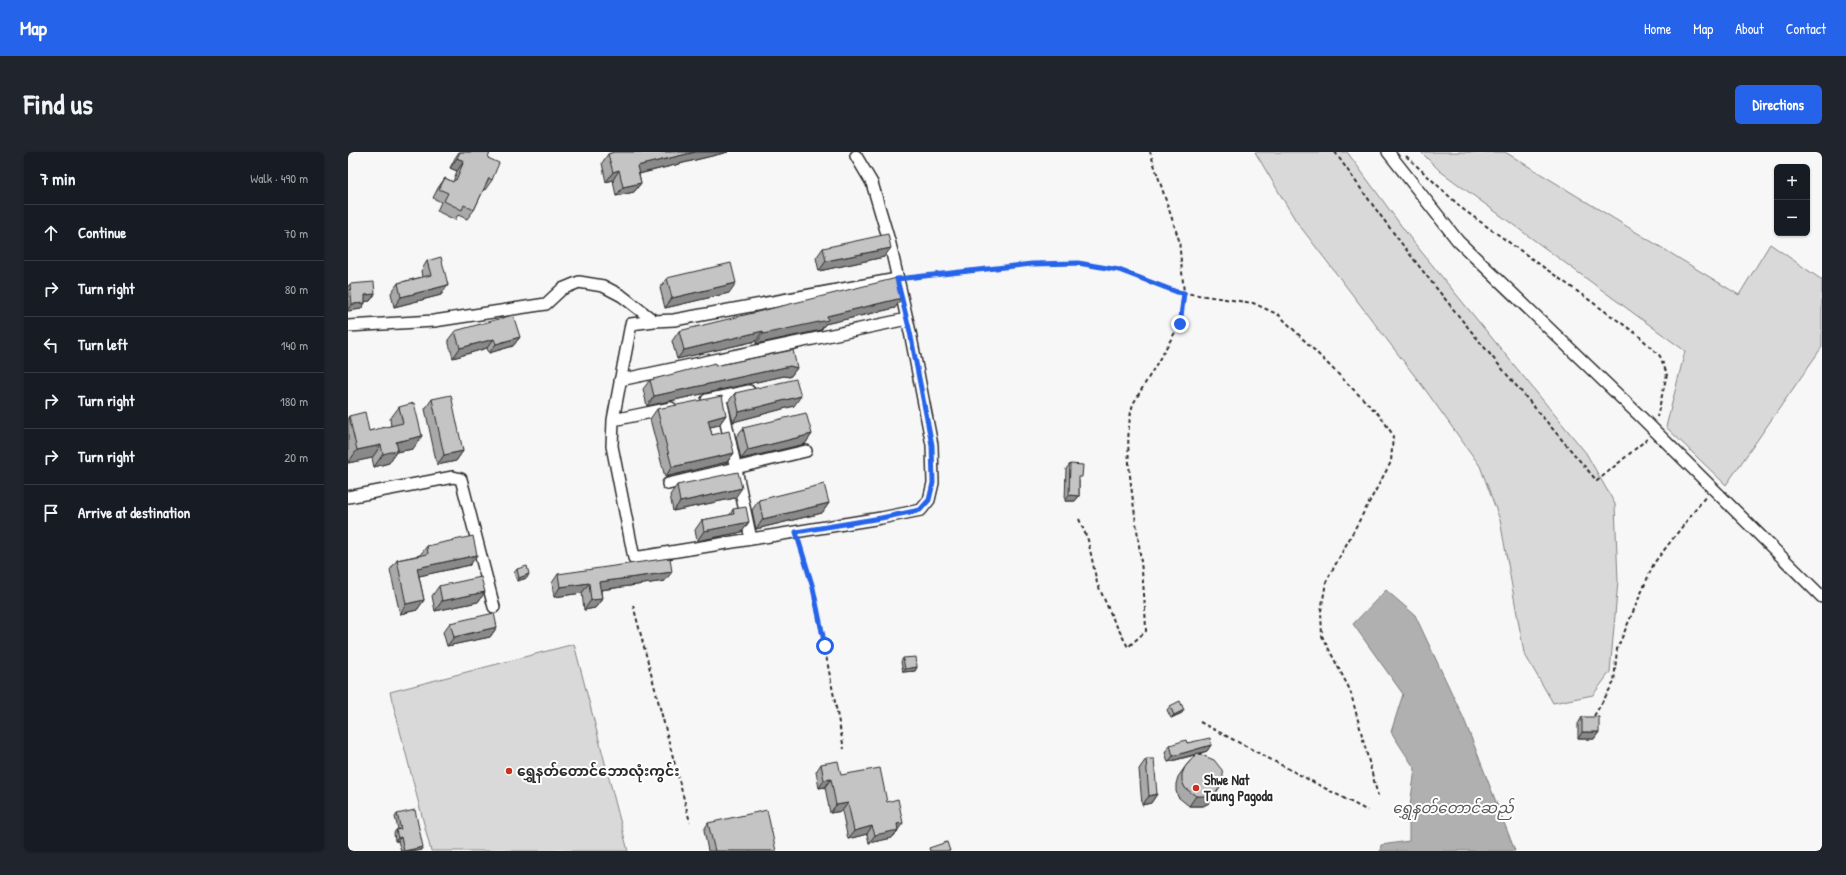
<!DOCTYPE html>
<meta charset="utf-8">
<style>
body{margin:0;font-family:"Patrick Hand","Noto Sans Myanmar",sans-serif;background:#20242c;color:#f1f3f6}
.controls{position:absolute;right:12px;top:12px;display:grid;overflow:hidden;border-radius:6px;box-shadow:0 1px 3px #0004}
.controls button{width:36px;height:36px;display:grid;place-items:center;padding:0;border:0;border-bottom:1px solid #363941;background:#171b24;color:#f1f3f6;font:20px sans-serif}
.stop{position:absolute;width:12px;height:12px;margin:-9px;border:3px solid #2563eb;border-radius:50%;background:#fff}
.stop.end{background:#2563eb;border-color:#fff;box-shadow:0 1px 4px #0008}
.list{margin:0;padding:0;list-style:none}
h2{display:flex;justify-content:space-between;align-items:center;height:52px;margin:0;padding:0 16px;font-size:17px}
h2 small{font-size:13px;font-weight:400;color:#9ea1a6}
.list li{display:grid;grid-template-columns:26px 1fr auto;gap:12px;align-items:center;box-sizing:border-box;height:56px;padding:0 16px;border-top:1px solid #363941}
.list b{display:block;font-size:15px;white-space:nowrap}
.list em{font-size:13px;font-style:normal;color:#9ea1a6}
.icon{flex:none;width:22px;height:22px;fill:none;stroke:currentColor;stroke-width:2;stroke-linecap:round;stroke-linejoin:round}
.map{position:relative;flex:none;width:1474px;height:699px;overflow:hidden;border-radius:6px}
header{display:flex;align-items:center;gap:24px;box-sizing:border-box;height:56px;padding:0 20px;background:#2563eb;color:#fff}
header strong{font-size:19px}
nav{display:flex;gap:22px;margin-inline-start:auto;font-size:14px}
.intro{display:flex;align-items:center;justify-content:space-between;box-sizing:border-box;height:96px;padding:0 24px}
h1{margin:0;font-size:28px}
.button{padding:10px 18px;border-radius:6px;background:#2563eb;color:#fff;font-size:14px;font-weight:700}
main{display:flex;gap:24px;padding:0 24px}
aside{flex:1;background:#171b24;border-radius:6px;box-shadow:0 1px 3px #0004}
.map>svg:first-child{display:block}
.green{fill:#d9d9d9;stroke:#828282}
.water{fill:#b0b0b0;stroke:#7b7b7b}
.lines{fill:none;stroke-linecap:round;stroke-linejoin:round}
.minor-casing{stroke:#2b2b2b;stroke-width:14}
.path{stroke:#2b2b2b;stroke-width:2;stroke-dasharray:4 3;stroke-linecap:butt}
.minor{stroke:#fff;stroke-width:11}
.wall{fill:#a9a9a9;stroke:#2b2b2b}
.shaded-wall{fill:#898989;stroke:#2b2b2b}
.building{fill:#c4c4c4;stroke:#2b2b2b}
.route{stroke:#2563eb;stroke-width:5}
.poi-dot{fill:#c8321e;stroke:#fff;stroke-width:1.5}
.labels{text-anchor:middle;stroke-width:4;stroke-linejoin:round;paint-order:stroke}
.poi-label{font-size:14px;font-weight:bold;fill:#2b2b2b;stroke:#fff;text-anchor:start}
.water-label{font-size:15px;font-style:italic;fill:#5a5a5a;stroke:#fff}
</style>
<header>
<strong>Map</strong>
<nav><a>Home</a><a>Map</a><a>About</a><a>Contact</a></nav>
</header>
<div class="intro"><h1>Find us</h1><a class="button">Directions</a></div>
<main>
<aside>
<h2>7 min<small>Walk · 490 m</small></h2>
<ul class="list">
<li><svg class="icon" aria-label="ahead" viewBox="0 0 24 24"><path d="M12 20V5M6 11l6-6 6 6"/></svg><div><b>Continue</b></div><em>70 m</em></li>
<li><svg class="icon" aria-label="right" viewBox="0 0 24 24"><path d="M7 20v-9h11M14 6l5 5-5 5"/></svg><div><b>Turn right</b></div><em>80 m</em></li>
<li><svg class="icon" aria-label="left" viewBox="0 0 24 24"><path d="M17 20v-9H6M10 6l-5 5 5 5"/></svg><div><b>Turn left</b></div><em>140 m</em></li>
<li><svg class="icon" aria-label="right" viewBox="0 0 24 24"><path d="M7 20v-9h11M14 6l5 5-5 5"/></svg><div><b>Turn right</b></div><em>180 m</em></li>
<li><svg class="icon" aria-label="right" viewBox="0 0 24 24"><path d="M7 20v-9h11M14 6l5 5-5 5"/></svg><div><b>Turn right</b></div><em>20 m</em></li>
<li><svg class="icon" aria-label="arrive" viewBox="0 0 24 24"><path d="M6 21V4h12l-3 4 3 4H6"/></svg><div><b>Arrive at destination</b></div></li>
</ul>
</aside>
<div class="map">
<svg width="1474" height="699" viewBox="0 0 1474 699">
<rect width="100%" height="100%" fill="#f7f7f7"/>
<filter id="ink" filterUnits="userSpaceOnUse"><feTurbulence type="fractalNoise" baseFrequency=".025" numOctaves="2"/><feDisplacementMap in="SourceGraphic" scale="8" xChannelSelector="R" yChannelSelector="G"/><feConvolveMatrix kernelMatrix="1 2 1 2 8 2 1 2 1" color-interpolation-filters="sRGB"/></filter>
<g filter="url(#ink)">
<path class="green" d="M907,0H999L1063,87L1238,301L1267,352L1270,429L1262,520L1245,543L1205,551L1176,501L1152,368L1132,314L1076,236L948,69Z
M1073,0H1157L1391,143L1422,92L1474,128V195L1378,333L1318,275L1337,199L1092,19Z
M226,492L280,699H83L42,540Z"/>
<path class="water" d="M1038,438L1067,463L1116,567L1167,699H1032L1033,693L1061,689V661L1067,617L1043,580L1055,542L1005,472Z"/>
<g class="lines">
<defs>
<path id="minor" d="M1040,0L1110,89L1292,264L1474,445
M306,169L283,172L265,268L264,294L286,406L533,366L573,358L581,348L585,331L584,293L562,180L542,92L524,31L508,4
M0,174L86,169L198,152L214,137L231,130L255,134L274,144L306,169L326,168L549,127
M272,228L559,167
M359,248L401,239
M374,252L403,387
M265,268L323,256
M320,332L458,299
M0,345L105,325L113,327L146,455"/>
</defs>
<use href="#minor" class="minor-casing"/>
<path class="path" d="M987,0C1067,116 1158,222 1249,329L1299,287
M1058,4L1116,58L1290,183L1312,204L1319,222L1309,265
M560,126L684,112L731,111L771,118L829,140L905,151L931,163L1033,265L1045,283L1043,310L978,430L973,459L974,484L1002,538L1030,644
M731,367L740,388L749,431L766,469L780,495L798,479C797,447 794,416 790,385C785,346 774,289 785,252L832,172L836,141L831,88L802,0
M451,390L465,436L496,597
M285,453L342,670
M1246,564L1266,530L1269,497L1306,411L1358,344
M852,570L1020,659"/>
<use href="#minor" class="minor"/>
</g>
<path class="wall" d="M111,0H142L140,6L144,28L137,38L136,37L126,58L119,67L110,63L107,68L89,59L93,50L85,46L90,36L97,26L105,30L109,19L102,16L107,6Z
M266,0H380L291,22L293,31L286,40L268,44L265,28L258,30L254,11L260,2Z
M475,96L536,105L471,119L468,106Z
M79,109L100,133L93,143L46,155L43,141L50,131L74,125L73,119Z
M319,126L381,141L317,156L312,136Z
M2,132L27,142L22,149H17V151L13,157L0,159V134Z
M547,156L477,172L473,178L408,192V189L329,207L324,189L331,179Z
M107,179L172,185L165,194L141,201L139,196L105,206L100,188Z
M367,214L449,216L442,225L436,224L299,254L295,237L302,228Z
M387,241L446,254L385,270L380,250Z
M84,247L115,299L108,309L89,313L77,257Z
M51,255L65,297L48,300L41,311L26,315L24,306L0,311V265L1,264L21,279L43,274L42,267Z
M309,257L378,263L371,273L362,275L364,283L386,301L379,310L317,325L302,267Z
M395,276L464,282L457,292L393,307L388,285Z
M722,312L731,329V344L727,349H717L718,317Z
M329,333L387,346L325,359L322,343Z
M411,348L481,351L474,361L408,377L404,358Z
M385,357L394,380L349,389L347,378L354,368L382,363Z
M79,394L129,403L122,413L71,424L76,448L69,458L52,462L42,418L49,408L72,403Z
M169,417L179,426L169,429L166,421Z
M210,422L317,429L253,438L254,447L247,456L236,458L234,441L206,445L204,431Z
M91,434L137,440L130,450L87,459L84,444Z
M102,471L149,475L142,485L99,494L95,480Z
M555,506L569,515L567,519L555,520L553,510Z
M822,554L834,561L823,566L819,558Z
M1234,565L1251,580L1246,587H1230V572Z
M839,591L863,593L859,599L851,602L861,651L855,654H841L830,645L828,639V632L830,625L837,615L847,603L820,610L817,600L822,593Z
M798,607L809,642L803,651L794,653L791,617Z
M473,612L539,650L550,679L544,686L521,691L519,682L500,687L494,659L482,661L477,635L471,636L468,620Z
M49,662L73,698L68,699H53L50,689H47L46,681L48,678L50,677L47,665Z
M360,671L428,699H360L356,678Z"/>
<path class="shaded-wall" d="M347,0H380L282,24L289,14Z
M109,6L116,9L109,19L102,16Z
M271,18L265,28L258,30L265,20Z
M293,31L286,40L268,44L275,35Z
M543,96L536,105L471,119L478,109Z
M388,131L381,141L317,156L324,146Z
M100,133L93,143L46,155L53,145Z
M27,142L22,149L12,150L17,143Z
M554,146L547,156L477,172L473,178L408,192L415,182L479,164Z
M17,151L13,157L0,159V157L4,152Z
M415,179L408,189L329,207L336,198Z
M172,185L165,194L141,201L148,192Z
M146,187L139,196L105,206L112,196Z
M442,214L449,216L442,225L436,224L299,254L306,244Z
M453,244L446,254L385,270L391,260Z
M378,263L371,273L353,277L360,268Z
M464,282L457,292L393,307L400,298Z
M74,284L65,297L48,300L41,311L26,315L35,302L48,290Z
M33,293L24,306L0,311L9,298Z
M115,299L108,309L89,313L96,303Z
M386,301L379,310L317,325L324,315Z
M394,336L387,346L325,359L332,350Z
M721,343L731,344L727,349H717Z
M481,351L474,361L408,377L415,367Z
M401,370L394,380L349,389L356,379Z
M129,403L122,413L62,426L69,416Z
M324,420L317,429L245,439L251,430Z
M181,422L179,426L169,429L171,426Z
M241,431L234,441L206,445L212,435Z
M137,440L130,450L87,459L94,449Z
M254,447L247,456L236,458L243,448Z
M76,448L69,458L52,462L58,452Z
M149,475L142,485L99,494L106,485Z
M569,515L567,519L555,520L557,517Z
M836,558L834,561L823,566L826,563Z
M1234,580H1251L1246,587H1230Z
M863,593L859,599L820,610L825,604Z
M483,627L477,635L471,636L476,628Z
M868,641L861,651L855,654H841L848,644Z
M809,642L803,651L794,653L801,644Z
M500,651L494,659L482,661L488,653Z
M555,671L544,686L521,691L527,683L549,672Z
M524,674L519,682L500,687L506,679Z
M53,685L50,689H47L50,686Z
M75,695L73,698L68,699H56Z"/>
<path class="building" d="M112,0H142L140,6L151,11L144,28L141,26L126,58L116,53L114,58L96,49L100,41L91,37L97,26L105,30L106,28H108L116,9L109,6Z
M266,0H347L289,14L293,31L275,35L271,18L265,20L260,2Z
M540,82L543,96L478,109L475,96Z
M93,105L100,133L53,145L50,131L83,123L79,109Z
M383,111L388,131L324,146L319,126Z
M549,126L554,146L479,164L480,168L415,182V179L336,198L331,179Z
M26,130L27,142L17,143V151L4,152L2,132Z
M165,163L172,185L148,192L146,187L112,196L107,179Z
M445,198L449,216L442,214L306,244L302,228L367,211V214Z
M448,227L453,244L391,260L387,241Z
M103,243L115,299L96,303L84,247Z
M374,244L378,263L360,268L364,283L381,279L386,301L324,315L309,257Z
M66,251L74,284L48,290L50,298L35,302L33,293L9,298L1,264L17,260L21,279L55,271L51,255Z
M458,261L464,282L400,298L395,276Z
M722,312L735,313L734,325H731V344L721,343Z
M390,320L394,336L332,350L329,333Z
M476,332L481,351L415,367L411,348Z
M398,355L401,370L356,379L354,368L386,362L385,357Z
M125,384L129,403L69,416L76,448L58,452L49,408L80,402L79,394Z
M322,406L324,420L251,430L254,447L243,448L241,431L212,435L210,422Z
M179,414L181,422L171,426L169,417Z
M133,425L137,440L94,449L91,434Z
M146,461L149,475L106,485L102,471Z
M568,505L569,515L557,517L555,506Z
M832,549L836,558L826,563L822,554Z
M1234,565H1251V580H1234Z
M862,586L863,593L825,604L822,593L838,588L839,591Z
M849,601L866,608L874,618L875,624V630L868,641L862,644H848L837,636L834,629V622L837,615Z
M798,607H806L809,642L801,644Z
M490,609L493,623L532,616L539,650L550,647L555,671L549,672L550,678L527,683L524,674L506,679L500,651L488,653L483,627L476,628L473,612Z
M67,658L75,695L56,699L53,685L50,686L48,678L53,677L49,662Z
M419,658L428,699H367L360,671Z
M599,690L602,699H582L581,696Z"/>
</g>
<g class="lines" filter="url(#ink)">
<path class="route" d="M477,494L465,436L448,380L533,366L572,358L581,348L585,331L584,293L562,180L549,127L684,112L730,111L771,118L829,140L836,141L832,172"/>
</g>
<g class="poi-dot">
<circle cx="161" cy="619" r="4"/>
<circle cx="848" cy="636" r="4"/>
</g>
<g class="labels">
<g class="poi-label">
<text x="169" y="624">ရွှေနတ်တောင်ဘောလုံးကွင်း</text>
<text x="856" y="633">Shwe Nat<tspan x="856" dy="16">Taung Pagoda</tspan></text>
</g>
<g class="water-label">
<text x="1105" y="661">ရွှေနတ်တောင်ဆည်</text>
</g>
</g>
</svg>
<div class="controls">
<button>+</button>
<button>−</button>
</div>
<div class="stop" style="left:477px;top:494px"></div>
<div class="stop end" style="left:832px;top:172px"></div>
</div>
</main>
